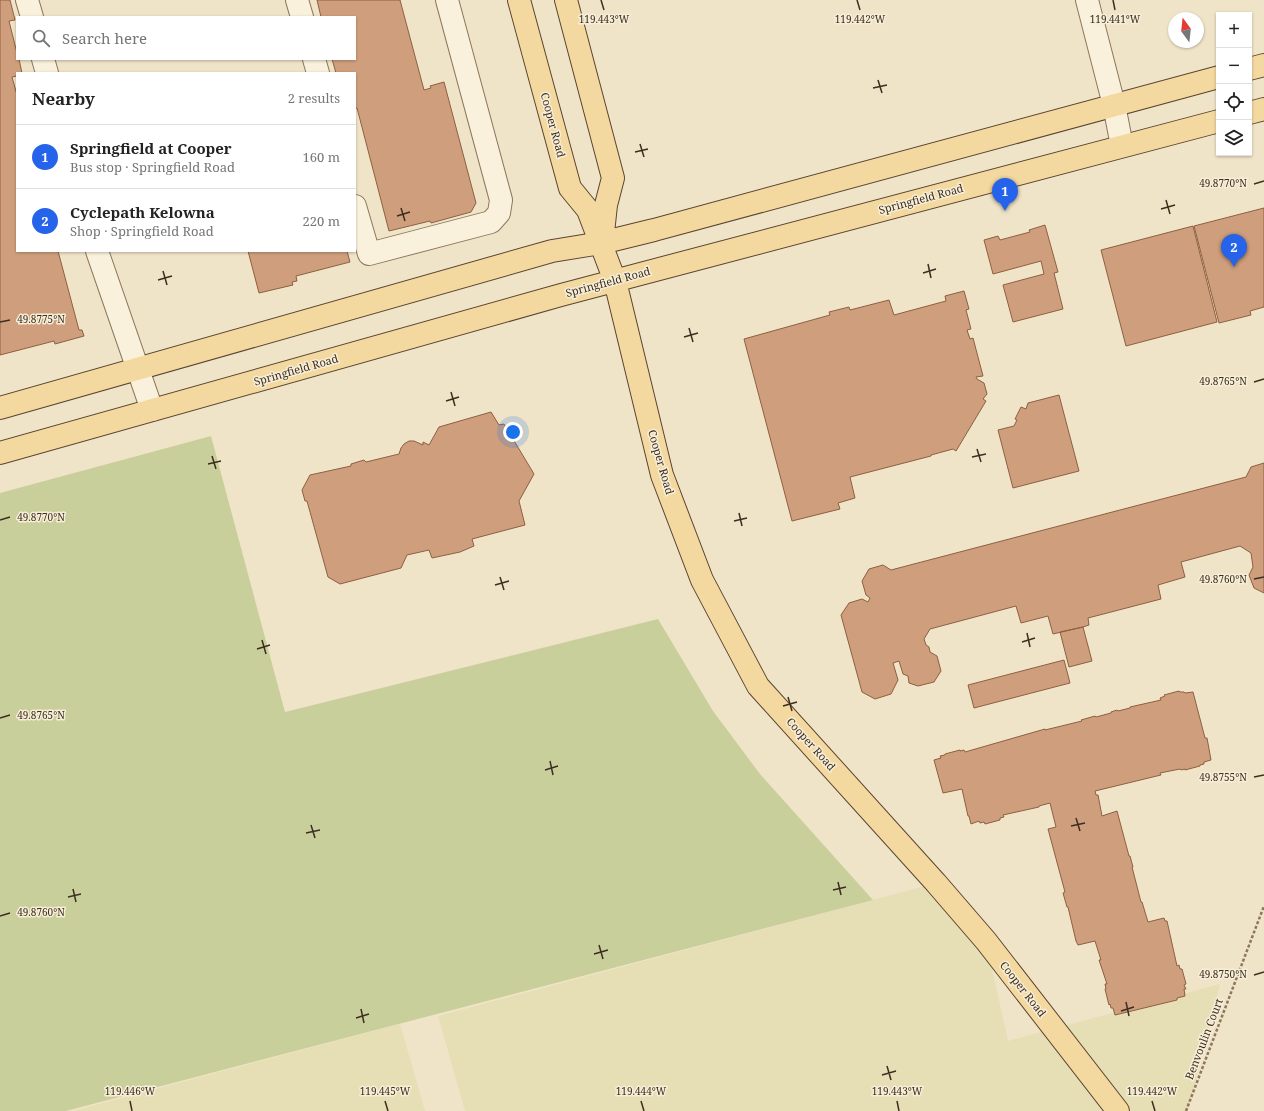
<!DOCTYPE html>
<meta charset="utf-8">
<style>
body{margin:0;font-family:"Noto Serif",serif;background:#f2f2f2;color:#222}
.controls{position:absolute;right:12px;top:12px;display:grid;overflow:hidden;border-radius:0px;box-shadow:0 1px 3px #0004}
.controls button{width:36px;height:36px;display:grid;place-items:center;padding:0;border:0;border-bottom:1px solid #e0e0e0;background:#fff;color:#222;font:20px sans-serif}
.compass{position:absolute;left:1168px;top:12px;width:36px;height:36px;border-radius:50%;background:#fff;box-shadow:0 1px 3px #0004;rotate:345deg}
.you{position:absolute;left:513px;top:432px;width:14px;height:14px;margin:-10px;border:3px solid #fff;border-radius:50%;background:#1a73e8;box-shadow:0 0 0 6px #1a73e833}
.badge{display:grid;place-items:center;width:26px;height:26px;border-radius:50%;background:#2563eb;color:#fff;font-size:13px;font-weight:700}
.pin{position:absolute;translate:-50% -33px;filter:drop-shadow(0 1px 2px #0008)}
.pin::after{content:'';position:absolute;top:21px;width:14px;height:12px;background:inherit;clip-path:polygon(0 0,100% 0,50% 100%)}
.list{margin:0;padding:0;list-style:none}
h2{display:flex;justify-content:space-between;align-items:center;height:52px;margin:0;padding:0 16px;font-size:17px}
h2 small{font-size:13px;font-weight:400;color:#767676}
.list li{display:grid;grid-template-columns:26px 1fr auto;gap:12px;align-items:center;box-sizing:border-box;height:64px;padding:0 16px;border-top:1px solid #e0e0e0}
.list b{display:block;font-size:15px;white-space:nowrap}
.list p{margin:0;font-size:13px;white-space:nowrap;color:#767676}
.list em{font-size:13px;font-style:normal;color:#767676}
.icon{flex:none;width:22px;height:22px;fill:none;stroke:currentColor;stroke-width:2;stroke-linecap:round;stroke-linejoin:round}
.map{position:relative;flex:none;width:1264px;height:1111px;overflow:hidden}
.search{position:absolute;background:#fff;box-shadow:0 1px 3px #0004;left:16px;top:16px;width:340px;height:44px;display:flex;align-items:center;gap:10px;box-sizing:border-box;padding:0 14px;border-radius:0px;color:#767676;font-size:15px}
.panel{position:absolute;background:#fff;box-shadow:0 1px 3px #0004;left:16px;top:72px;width:340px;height:180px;border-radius:0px}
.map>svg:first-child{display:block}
.farmland{fill:#e6deb5}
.green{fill:#c9cf9b}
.building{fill:#cf9f7d;stroke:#8d5f41}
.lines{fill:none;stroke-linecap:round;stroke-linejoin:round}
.minor-casing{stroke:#8d765c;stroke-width:24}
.major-casing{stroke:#5b4430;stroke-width:24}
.path{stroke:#8d765c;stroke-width:2.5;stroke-dasharray:3 2;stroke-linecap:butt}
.minor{stroke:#faf1dc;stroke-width:22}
.major{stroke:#f3d9a0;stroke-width:22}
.ticks{fill:none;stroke:#3d2e20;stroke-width:1.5}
.labels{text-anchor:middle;stroke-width:3;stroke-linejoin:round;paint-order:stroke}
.street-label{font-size:11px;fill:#3d2e20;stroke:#f7eed8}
.ticks-label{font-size:10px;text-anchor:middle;fill:#3d2e20;stroke:#f7eed8;stroke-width:3;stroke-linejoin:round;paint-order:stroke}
</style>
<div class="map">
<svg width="1264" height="1111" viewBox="0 0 1264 1111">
<rect width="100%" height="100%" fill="#f0e4c8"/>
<path class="farmland" d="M936,883L986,941L1008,1041L1220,984L1188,1111H465L438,1016Z
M400,1024L425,1111H72Z"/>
<path class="green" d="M211,436L285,712L658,619L713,711L760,774L873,900L66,1111H0V493Z"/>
<path class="building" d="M0,0H10L15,20L9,21L17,53V59H19L22,73H17V76L12,77L17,95V251H58L79,330H82L84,336L55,344L54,341L0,355Z
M317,0H400L424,90L431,88L430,86L444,82L476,203L471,212L431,223L430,221L389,231L357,108L355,109V73H336L332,59H355V17H321Z
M1264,208V307L1250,311L1251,315L1219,323L1194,226Z
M1045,225L1058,272L1054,273L1063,309L1013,322L1003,285L1044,274L1041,261L993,274L984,240L998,236L1000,240L1030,232L1029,230Z
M1193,226L1217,322L1126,346L1101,250Z
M248,251H347L350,262L296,276L297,281L292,282L293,285L259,293Z
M964,291L969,309L966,310L971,329L967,330L970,339L973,338L983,376L976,377L977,379L984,383L987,394L983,399L986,401L956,451L953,449L931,455V456L850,477L855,498L838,503L840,509L792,521L744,339L830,315L829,312L849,307L850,310L889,300L894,315L946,301L945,296Z
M1059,395L1079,471L1013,488L998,430L1014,426L1017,420L1015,419L1021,407L1026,409L1028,403Z
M491,412L499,425L504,424L534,474L519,501L525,525L472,539L474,546L460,552L432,558L429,550L407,555L401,568L340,584L328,577L307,501H305L302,490L310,475L351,466V464L364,460L366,462L399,454L401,448L404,444L409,441H414L423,445V442L429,445L439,427Z
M1264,463V593L1254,588L1249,575L1253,567L1251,553L1240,546L1181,562L1185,577L1158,585L1161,599L1088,618L1089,625L1083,627L1053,634L1048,616L1021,623L1016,606L930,629L924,639L926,645L929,647L930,652L937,656L941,671L934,682L918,686L909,683L908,676L903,674L899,661L893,663L898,680L891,694L875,699L862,692L841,615L849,603L862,599L868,602L870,598L866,595L862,581L869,569L883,565L891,570L1246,477L1251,467Z
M1083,627L1092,661L1069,667L1060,632Z
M1064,660L1070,683L974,708L968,685Z
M1179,691L1180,692H1184L1185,693L1193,692L1205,738H1207L1211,760L1204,762V764L1200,765V766L1185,770V769L1181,770L1180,769L1160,773L1161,775L1095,791L1096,795H1098L1102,816L1117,811L1129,856H1130L1133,867H1132L1141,902H1142L1148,922L1164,918L1165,921H1167L1177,966L1179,965L1180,969H1182L1186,984L1184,985L1186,989H1184L1185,996L1177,998V1000L1115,1015L1113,1008H1111L1110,1004L1109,1005L1105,989H1106L1105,984H1107L1099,960H1101L1095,941L1078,945L1076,941L1068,907H1067L1063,893L1065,892L1048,829L1056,827L1050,803L1039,806V807L1003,815L1004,817L1000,818V820L985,824L984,822L980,823L979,821L971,824L969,816H968L962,789L943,793L934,760L941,758L940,756L945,755V754L960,750V751L964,750L965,752L1045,729V730L1082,721L1081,720L1095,716L1096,717L1111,713V712L1117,710L1118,711L1130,708V707L1161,700L1160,698L1165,696L1164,695Z"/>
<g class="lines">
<defs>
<path id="minor" d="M27,0L32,17
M297,0L302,17
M1087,0L1114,105L1122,146
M43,59L47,73
M314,59L318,73
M355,206L369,254L491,222L499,213L501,200L447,0
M97,251L152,410"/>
<path id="major" d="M519,0L570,188L588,210L615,281L662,475L702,580L758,686L936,883L986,941L1118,1111
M566,0L613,178L606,205L602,242
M1249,69L1264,65
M1249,113L1264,109
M0,408L552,251L601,243L654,230L1219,77
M0,453L561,295L1219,121"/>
</defs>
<use href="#minor" class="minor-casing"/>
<use href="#major" class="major-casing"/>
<path class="path" d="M1186,1111L1264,906"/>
<use href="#minor" class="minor"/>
<use href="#major" class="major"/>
</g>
<path class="ticks" d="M601,0L604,10M857,0L860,10M1113,0L1115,10M878,80L882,93M873,88L887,85M640,144L644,157M635,152L648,149M1254,184L1264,181M1166,200L1170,214M401,208L405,221M1161,209L1175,205M397,216L410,212M928,264L931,278M163,271L167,285M923,273L936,269M158,280L172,276M0,322L10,320M689,328L693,342M684,337L698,333M1254,382L1264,379M451,392L455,406M446,401L459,397M977,449L981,462M212,456L216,469M972,457L986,454M208,464L221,461M739,513L742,526M0,520L10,517M734,521L747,518M500,577L504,590M1254,579L1264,577M495,585L509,581M1027,633L1030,647M262,640L266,654M1022,642L1035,638M257,649L270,645M788,697L792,711M783,706L797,702M0,718L10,715M550,761L553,775M545,770L558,766M1254,777L1264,775M1076,818L1080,831M311,825L315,838M1071,826L1085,823M306,833L320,830M838,882L841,895M73,889L76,902M833,890L846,887M68,897L81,894M0,916L10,913M599,945L603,959M594,954L608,950M1254,975L1264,972M1126,1002L1129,1016M361,1009L364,1023M1121,1011L1134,1007M356,1018L369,1014M887,1066L891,1080M882,1075L896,1071M130,1101L132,1111M385,1101L388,1111M641,1101L644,1111M897,1101L899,1111M1152,1101L1155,1111"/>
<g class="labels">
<g class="street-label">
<text transform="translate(553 125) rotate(75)" y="4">Cooper Road</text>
<text transform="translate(921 199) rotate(-15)" y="4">Springfield Road</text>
<text transform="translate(608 282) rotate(-15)" y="4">Springfield Road</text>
<text transform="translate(296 370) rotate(-16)" y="4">Springfield Road</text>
<text transform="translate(661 462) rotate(74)" y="4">Cooper Road</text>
<text transform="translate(811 744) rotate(48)" y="4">Cooper Road</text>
<text transform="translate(1023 989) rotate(52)" y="4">Cooper Road</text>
<text transform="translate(1204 1039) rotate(-69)" y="4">Benvoulin Court</text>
</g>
</g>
<g class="ticks-label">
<text x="604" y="23">119.443°W</text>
<text x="860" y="23">119.442°W</text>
<text x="1115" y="23">119.441°W</text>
<text x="1223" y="187">49.8770°N</text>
<text x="41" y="323">49.8775°N</text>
<text x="1223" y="385">49.8765°N</text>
<text x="41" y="521">49.8770°N</text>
<text x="1223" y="583">49.8760°N</text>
<text x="41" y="719">49.8765°N</text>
<text x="1223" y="781">49.8755°N</text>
<text x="41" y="916">49.8760°N</text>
<text x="1223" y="978">49.8750°N</text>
<text x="130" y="1095">119.446°W</text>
<text x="385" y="1095">119.445°W</text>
<text x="641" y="1095">119.444°W</text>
<text x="897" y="1095">119.443°W</text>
<text x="1152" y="1095">119.442°W</text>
</g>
</svg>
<div class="controls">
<button>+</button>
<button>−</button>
<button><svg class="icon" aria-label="locate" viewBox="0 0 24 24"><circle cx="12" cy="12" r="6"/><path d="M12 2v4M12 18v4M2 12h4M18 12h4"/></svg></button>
<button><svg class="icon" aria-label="layers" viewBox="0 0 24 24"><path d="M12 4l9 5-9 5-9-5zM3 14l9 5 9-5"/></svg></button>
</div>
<svg class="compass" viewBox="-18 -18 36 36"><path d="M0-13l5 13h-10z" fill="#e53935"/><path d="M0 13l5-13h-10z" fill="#767676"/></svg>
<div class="you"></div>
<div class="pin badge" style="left:1005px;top:211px">1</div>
<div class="pin badge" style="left:1234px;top:267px">2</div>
<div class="search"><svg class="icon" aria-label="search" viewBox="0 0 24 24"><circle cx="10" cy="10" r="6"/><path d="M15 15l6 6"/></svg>Search here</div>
<section class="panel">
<h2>Nearby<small>2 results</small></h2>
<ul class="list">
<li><span class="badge">1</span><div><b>Springfield at Cooper</b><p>Bus stop · Springfield Road</p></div><em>160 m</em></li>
<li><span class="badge">2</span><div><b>Cyclepath Kelowna</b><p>Shop · Springfield Road</p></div><em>220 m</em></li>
</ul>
</section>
</div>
